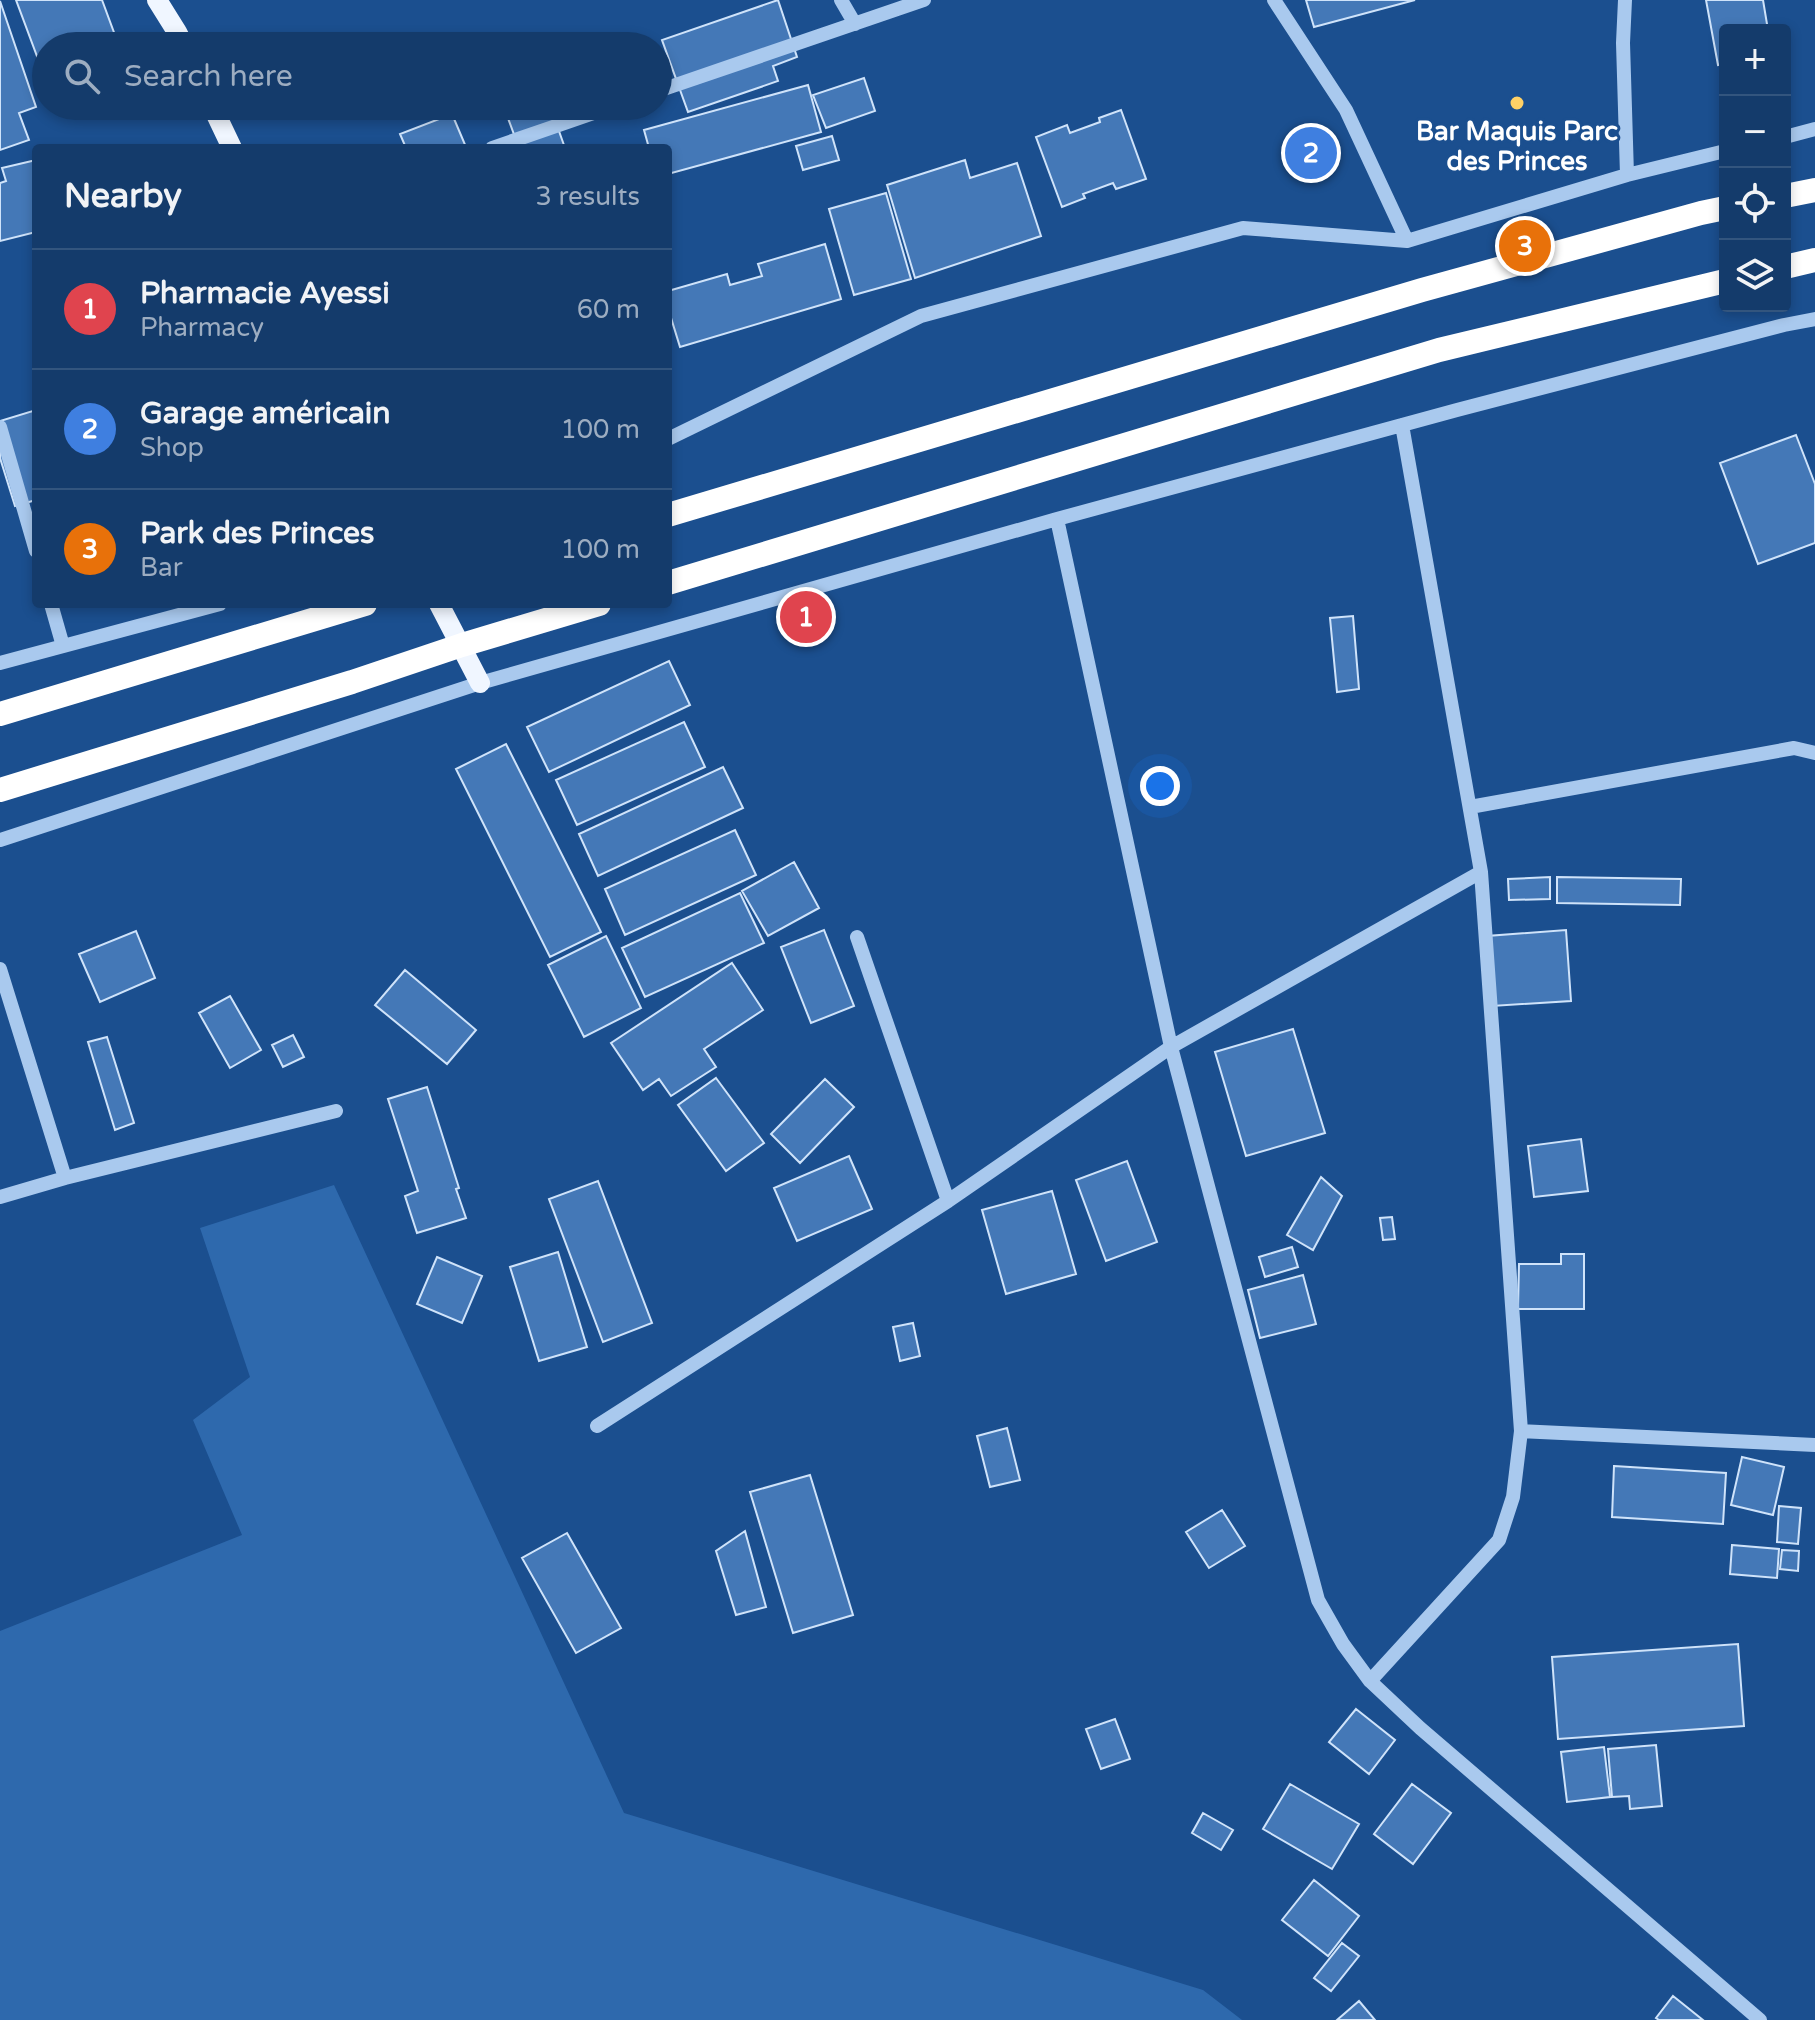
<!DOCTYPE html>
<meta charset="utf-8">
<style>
body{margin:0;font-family:"Varela Round",sans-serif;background:#214673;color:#f1f3f6}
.controls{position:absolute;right:24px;top:24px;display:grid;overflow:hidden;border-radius:8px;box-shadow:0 4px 12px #0003}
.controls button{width:72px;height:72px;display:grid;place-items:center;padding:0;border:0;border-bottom:2px solid #33557e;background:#143b6b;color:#f1f3f6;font:40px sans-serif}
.you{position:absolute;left:1160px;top:786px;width:28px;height:28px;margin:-20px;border:6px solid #fff;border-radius:50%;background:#1a73e8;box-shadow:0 0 0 12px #1a73e833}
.badge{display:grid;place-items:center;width:52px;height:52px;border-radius:50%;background:#ffd166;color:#fff;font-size:26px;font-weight:700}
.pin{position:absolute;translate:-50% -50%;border:4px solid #fff;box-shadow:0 2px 8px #0006}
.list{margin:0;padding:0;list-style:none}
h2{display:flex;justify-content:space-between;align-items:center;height:104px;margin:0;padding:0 32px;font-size:34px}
h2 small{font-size:26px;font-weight:400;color:#9dadc1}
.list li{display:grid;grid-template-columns:52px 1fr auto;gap:24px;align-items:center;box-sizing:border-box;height:120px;padding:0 32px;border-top:2px solid #33557e}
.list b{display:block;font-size:30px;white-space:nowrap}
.list p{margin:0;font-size:26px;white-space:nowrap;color:#9dadc1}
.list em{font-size:26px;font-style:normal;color:#9dadc1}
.icon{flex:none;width:44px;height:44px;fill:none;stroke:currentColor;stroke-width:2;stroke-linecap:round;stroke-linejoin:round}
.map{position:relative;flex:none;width:1815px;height:2020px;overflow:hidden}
.search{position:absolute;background:#143b6b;box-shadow:0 4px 12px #0003;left:32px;top:32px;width:640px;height:88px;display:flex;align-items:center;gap:20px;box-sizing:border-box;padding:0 28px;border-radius:44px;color:#9dadc1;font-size:30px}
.panel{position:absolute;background:#143b6b;box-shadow:0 4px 12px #0003;left:32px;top:144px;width:640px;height:464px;border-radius:8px}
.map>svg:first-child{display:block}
.green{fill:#2e69ad}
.building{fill:#4478b7;stroke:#cfe3fa;stroke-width:2}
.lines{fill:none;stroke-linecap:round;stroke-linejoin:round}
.minor{stroke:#a9c9ee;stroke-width:14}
.major{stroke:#f0f6ff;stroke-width:20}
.highway{stroke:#fff;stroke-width:24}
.poi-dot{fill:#ffd166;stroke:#1b4f8f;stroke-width:3}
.labels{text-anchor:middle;stroke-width:6;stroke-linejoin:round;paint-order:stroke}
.poi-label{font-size:26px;font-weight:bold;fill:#fff;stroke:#1b4f8f}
</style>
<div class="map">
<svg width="1815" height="2020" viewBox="0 0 1815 2020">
<rect width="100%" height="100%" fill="#1b4f8f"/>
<path class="green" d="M334,1185L624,1813L1203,1990L1242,2020H0V1631L242,1535L193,1420L250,1377L200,1228Z"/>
<path class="building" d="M16,0H102L119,46H46V75H44Z
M778,0L797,57L773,66L778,81L688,112L662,40Z
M1306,0H1415L1314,27Z
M1706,0H1763L1768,30H1725V64L1718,65Z
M0,1L36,107L19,113L29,140L0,150Z
M864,78L875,111L826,128L813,95Z
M808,85L821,132L668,174V148H649L644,130Z
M515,106H550L565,148H519L505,110Z
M1121,110L1146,179L1116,189L1113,183L1083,194L1085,198L1062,207L1036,137L1067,125L1070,133L1100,122L1099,118Z
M452,114L466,147L406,148L400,134Z
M832,136L839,160L803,170L796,146Z
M36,160V232L0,241V183L6,181L2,168Z
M965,160L970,178L1017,163L1041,236L915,278L887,185Z
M886,193L911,279L854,295L829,209Z
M825,244L841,299L680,347L668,308V291L727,274L730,285L762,276L758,264Z
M36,410V500L15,506L0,458V421Z
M1796,435L1815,484V543L1758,564L1720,463Z
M1353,616L1359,689L1337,692L1330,618Z
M669,661L690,705L549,772L527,727Z
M684,722L705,767L577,825L556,780Z
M506,744L601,932L550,957L456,769Z
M723,767L743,808L598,876L579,834Z
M735,830L756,875L625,935L605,889Z
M794,862L819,908L768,936L742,891Z
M1550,877V899L1509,900L1508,879Z
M1557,877L1681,879L1680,905L1557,903Z
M740,893L764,943L645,997L622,948Z
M824,930L854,1006L811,1023L781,947Z
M1566,930L1571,1001L1492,1006L1487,936Z
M136,931L155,978L100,1002L79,954Z
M606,936L641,1008L584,1037L548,965Z
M732,963L763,1010L704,1049L716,1067L671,1096L659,1079L643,1090L611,1043Z
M405,970L476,1030L447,1064L375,1005Z
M230,996L261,1050L230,1068L199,1013Z
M1293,1029L1325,1133L1246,1156L1215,1052Z
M293,1035L304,1057L283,1067L272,1045Z
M107,1037L134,1123L115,1130L88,1042Z
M716,1078L764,1143L726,1171L678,1105Z
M825,1079L854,1107L800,1163L771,1134Z
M427,1087L459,1188L456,1189L466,1218L417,1233L405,1196L418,1191L388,1099Z
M1581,1139L1588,1191L1534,1197L1528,1146Z
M849,1156L872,1209L797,1241L774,1188Z
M1127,1161L1157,1242L1106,1261L1076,1180Z
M1321,1177L1342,1196L1313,1250L1287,1235Z
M598,1181L652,1323L603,1342L549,1199Z
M1052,1191L1076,1274L1006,1294L982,1210Z
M1392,1217L1395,1239L1383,1240L1380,1218Z
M1292,1247L1298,1267L1265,1277L1259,1257Z
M558,1252L587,1347L539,1361L510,1267Z
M1561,1254H1584V1309H1518L1519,1264H1561Z
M437,1257L482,1276L462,1323L417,1304Z
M1303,1275L1316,1324L1260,1338L1248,1290Z
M913,1323L920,1356L900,1361L893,1327Z
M1007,1428L1020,1480L990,1487L977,1436Z
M1742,1457L1784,1467L1773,1515L1731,1505Z
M1614,1466L1726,1473L1723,1524L1612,1517Z
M810,1475L853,1615L793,1633L750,1492Z
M1779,1506L1801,1508L1798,1544L1777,1542Z
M1222,1510L1245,1546L1209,1568L1186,1532Z
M745,1531L766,1607L736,1615L716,1551Z
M567,1533L621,1628L576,1653L522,1558Z
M1732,1545L1779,1549L1777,1578L1730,1574Z
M1782,1550L1799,1551L1798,1571L1780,1569Z
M1738,1644L1744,1726L1558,1739L1552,1657Z
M1356,1709L1395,1740L1369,1774L1329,1742Z
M1115,1719L1130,1759L1101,1769L1086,1729Z
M1656,1745L1662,1806L1630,1809L1629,1796L1612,1797L1608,1749Z
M1604,1747L1610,1797L1567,1802L1561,1752Z
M1290,1784L1359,1824L1332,1869L1263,1829Z
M1412,1784L1451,1813L1413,1864L1374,1834Z
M1203,1813L1233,1830L1221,1850L1192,1833Z
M1314,1880L1359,1916L1328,1956L1282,1920Z
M1342,1943L1359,1956L1331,1991L1314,1978Z
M1673,1996L1703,2020H1659L1656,2018Z
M1359,2001L1375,2020H1337Z"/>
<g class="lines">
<path class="minor" d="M841,0L855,24
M1274,0L1346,110L1407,241
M1625,0L1623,43L1627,175
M658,91L924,0
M1785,137L1815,129
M492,148L614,106
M0,427L36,551
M668,439L921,316L1243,228L1407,241L1627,175L1725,151
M1057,519L1171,1047L1318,1600L1343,1644L1370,1681L1420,1728L1760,2020
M51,604L63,646
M0,663L220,604
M1470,807L1794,748L1815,753
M0,840L480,683L1057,519L1457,410L1784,325L1815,319
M857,937L948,1201
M0,969L65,1178
M0,1197L65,1178L336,1111
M597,1426L948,1201L1171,1047L1481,872
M1521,1431L1815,1445
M1370,1681L1499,1540L1513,1497L1521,1431L1481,872L1402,425"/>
<path class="major" d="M157,0L177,32L184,46
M212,106L232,148
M439,604L480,683"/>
<path class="highway" d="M1785,196L1815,190
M1785,267L1815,260
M668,515L1422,290L1701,213L1725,208
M668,583L1439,350L1725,281
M0,714L365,604
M0,790L352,682L462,645L599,604"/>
</g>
<circle class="poi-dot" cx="1517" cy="103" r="8"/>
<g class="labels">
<g class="poi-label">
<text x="1517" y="140">Bar Maquis Parc<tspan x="1517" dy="30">des Princes</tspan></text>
</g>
</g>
</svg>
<div class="controls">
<button>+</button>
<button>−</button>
<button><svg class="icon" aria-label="locate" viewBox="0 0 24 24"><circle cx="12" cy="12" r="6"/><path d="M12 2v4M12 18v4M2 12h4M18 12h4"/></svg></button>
<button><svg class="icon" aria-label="layers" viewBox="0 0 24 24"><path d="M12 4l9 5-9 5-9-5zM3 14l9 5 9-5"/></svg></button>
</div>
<div class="you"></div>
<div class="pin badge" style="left:806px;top:617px;background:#e0444e">1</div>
<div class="pin badge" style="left:1311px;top:153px;background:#3f7fe0">2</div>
<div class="pin badge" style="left:1525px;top:246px;background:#e8710a">3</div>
<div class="search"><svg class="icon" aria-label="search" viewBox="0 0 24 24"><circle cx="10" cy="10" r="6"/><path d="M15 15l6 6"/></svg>Search here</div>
<section class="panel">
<h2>Nearby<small>3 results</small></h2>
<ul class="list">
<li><span class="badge" style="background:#e0444e">1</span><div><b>Pharmacie Ayessi</b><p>Pharmacy</p></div><em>60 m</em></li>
<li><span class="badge" style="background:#3f7fe0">2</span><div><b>Garage américain</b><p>Shop</p></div><em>100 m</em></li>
<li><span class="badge" style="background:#e8710a">3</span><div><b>Park des Princes</b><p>Bar</p></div><em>100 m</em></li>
</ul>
</section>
</div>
